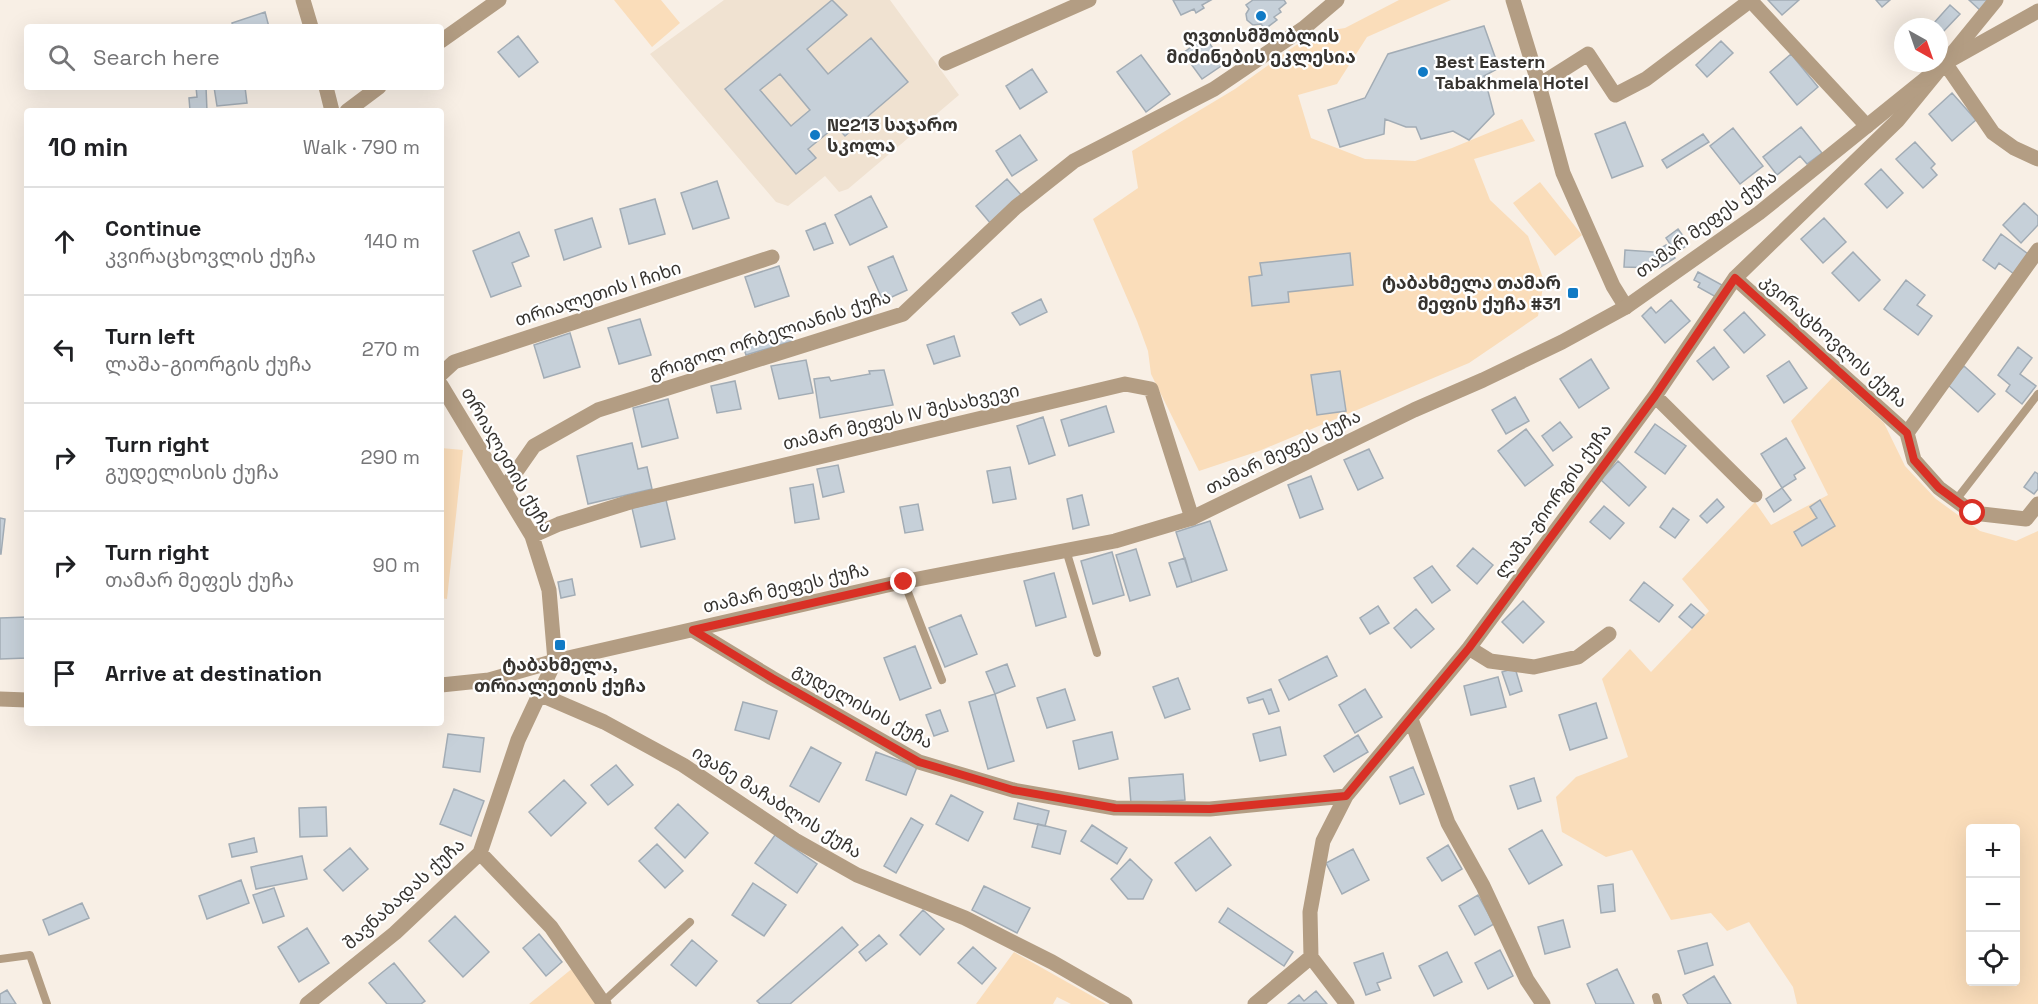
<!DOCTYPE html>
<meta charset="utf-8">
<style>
body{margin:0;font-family:"Space Grotesk","Noto Sans Georgian",sans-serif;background:#f6f6f6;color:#202124}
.controls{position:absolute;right:18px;bottom:18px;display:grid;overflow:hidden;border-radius:6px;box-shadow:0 6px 24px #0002}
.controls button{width:54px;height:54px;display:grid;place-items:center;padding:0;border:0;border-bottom:2px solid #e0e0e0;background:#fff;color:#202124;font:30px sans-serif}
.compass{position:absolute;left:1894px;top:18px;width:54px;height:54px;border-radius:50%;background:#fff;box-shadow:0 6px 24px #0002;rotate:140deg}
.stop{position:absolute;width:18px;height:18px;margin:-14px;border:4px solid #d93025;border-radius:50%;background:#fff}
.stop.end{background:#d93025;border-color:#fff;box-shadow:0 2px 6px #0008}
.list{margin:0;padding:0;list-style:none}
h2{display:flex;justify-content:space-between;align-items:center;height:78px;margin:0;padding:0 24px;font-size:26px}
h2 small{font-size:20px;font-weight:400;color:#757577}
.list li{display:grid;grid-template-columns:39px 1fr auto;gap:18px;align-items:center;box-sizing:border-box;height:108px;padding:0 24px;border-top:2px solid #e0e0e0}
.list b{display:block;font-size:22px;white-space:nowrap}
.list p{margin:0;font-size:20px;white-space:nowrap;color:#757577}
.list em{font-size:20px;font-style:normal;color:#757577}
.icon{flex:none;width:33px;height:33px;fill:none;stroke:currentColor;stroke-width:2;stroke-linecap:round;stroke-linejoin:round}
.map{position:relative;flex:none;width:2038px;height:1004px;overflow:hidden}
.search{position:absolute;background:#fff;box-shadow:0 6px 24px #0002;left:24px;top:24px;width:420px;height:66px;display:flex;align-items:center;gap:15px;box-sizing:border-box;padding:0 21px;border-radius:6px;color:#757577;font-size:22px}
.panel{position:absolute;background:#fff;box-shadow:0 6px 24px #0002;left:24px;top:108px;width:420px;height:618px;border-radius:6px}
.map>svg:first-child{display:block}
.built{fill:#f0e2d1}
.green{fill:#faddba;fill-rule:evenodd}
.building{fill:#c6d0d9;stroke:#a2acb5;stroke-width:1.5;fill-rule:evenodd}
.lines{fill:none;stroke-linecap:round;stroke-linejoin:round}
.service{stroke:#b39d83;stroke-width:8}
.minor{stroke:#b39d83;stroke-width:15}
.tertiary{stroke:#b39d83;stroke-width:15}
.route{stroke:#d93025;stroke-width:8}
.poi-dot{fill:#107ac5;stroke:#fff;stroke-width:2}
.labels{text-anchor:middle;stroke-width:4.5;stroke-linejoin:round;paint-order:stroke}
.poi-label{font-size:18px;font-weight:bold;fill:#373430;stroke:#fff}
.street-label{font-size:18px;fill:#373430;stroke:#fff}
</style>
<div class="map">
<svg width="2038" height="1004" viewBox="0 0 2038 1004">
<rect width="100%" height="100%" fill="#f8efe5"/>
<path class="built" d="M724,0H890L959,95L848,189L839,192L825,176L788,206L776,202L650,54Z"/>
<path class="green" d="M614,0H661L680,23L652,47Z
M1399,0H1451L1367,37L1337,84L1298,95L1311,138L1365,159L1415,161L1452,148L1522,119L1535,141L1474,159L1490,200L1528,236L1544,281L1538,316L1469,363L1259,451L1199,471L1151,374L1148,351L1137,321L1093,219L1138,188L1132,151L1235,89L1313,33L1345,28Z
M1540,182L1582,235L1555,256L1513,203Z
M1833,377L1884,423L1905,466L1936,499L1980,531L2016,541L2038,531V1004H1797L1793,987L1749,922L1727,931L1711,913L1671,920L1632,850L1606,857L1562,832L1556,797L1576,777L1628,757L1602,679L1630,649L1651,672L1709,611L1682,579L1755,502L1771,525L1828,495L1791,421ZM1970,828H2016V982H1970Z
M441,448L463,450L447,599L441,598Z
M1014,952L1106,1004H1071L1057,997L1053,1004H976Z
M574,967L602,1004H529Z"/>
<path class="building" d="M832,0L847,15L807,49L828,74L871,38L908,82L845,136L836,126L808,149L816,158L796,174L725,89ZM780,74L810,110L791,126L760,90Z
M1173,0H1211L1202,5L1204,8L1196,13L1194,9L1181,15Z
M1253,0H1284L1286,3L1279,9L1281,12L1274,17L1277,20L1265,29L1261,24L1253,25L1247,20L1246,14L1249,9L1246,5Z
M1768,0H1799L1782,15Z
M1876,0H1890L1882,7Z
M1969,0H1992L1982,12Z
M1950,5L1960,14L1942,33L1939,27L1933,24Z
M265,12L269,27H233L232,23Z
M1925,21L1930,27H1918Z
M1484,26L1499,68L1484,76L1494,114L1469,140L1453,131L1421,139L1416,127H1406L1385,119L1384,134L1340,147L1328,110L1365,98L1388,54Z
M518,36L538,62L519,77L498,52Z
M1205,37L1224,64L1202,79L1183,53Z
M1721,41L1733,53L1707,77L1696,65Z
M1791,54L1818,87L1797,105L1770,72Z
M1141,55L1170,94L1146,112L1117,72Z
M1032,69L1047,92L1020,109L1006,86Z
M196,87H206L207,111H190L189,98L197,97Z
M214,87H245L247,103L217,106Z
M1952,93L1976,120L1952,141L1929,114Z
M1625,122L1643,166L1612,178L1595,134Z
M1801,127L1822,153L1807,164L1800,156L1777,175L1763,157Z
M1733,128L1763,166L1740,184L1710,146Z
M1703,134L1709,142L1667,168L1662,160Z
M1020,135L1037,160L1012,176L996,151Z
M1915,142L1935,164L1931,168L1937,175L1923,188L1896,159Z
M1881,169L1903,193L1887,208L1865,184Z
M1007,179L1022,196L991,224L976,206Z
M717,181L729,218L693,229L681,193Z
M871,196L887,227L850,245L835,215Z
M655,199L665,234L629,244L620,209Z
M2024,203L2038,216V225L2021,243L2003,225Z
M592,218L601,247L564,260L555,230Z
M1824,218L1846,242L1823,263L1801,239Z
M825,223L833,243L814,250L806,231Z
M1678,229L1689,244L1676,253L1666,238Z
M519,232L529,256L512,263L521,286L491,297L473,251Z
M2001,234L2028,254L2014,274L1999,263L1995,269L1983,260Z
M1666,245L1675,258L1659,268L1624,267L1625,250L1654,252Z
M1853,252L1880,280L1859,301L1832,273Z
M1350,253L1353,285L1288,292L1289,302L1252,306L1249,277L1262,275L1260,263Z
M893,256L907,290L883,301L868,267Z
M779,266L789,296L755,307L745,277Z
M1698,272L1722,285L1716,297L1698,287L1700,283L1694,280Z
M1906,280L1925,295L1917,305L1932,316L1918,335L1884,309Z
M1041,299L1047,312L1020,325L1012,313Z
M1671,300L1690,321L1665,343L1642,316L1651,307L1656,313Z
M1744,312L1765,335L1744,353L1724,330Z
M640,319L651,355L619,364L608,328Z
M789,328L793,341L746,355L742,343Z
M570,333L580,367L544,378L534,345Z
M954,336L960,356L934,364L927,345Z
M1714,347L1729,367L1713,380L1697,361Z
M2018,347L2032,358L2020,374L2036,386L2022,404L2006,391L2010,385L1998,375Z
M1591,359L1609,388L1579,408L1560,379Z
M806,360L813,393L779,399L771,366Z
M1789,361L1807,388L1784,403L1767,376Z
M1964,366L1995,394L1978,412L1947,384Z
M884,370L893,405L820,418L814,379L829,377L831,381L870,374L869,371Z
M1340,371L1346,411L1317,415L1311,375Z
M735,381L741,409L717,413L711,386Z
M1515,397L1529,421L1506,434L1492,410Z
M668,399L678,438L642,447L633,408Z
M1106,406L1114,432L1069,446L1061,420Z
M1043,417L1055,455L1029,464L1017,426Z
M1560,422L1572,437L1553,451L1542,436Z
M1655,424L1686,446L1665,474L1635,452Z
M1526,429L1553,465L1525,486L1498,451Z
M1786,438L1805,468L1794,475L1796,479L1782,488L1761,454Z
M632,443L638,469L647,467L652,489L588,504L577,456Z
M1369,449L1383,478L1358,490L1344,460Z
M1618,461L1646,487L1629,506L1601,480Z
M838,465L844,492L823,497L817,469Z
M1010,467L1016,499L993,503L987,471Z
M2035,472L2038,474V489L2034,494L2024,487Z
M1311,476L1323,509L1300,518L1288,485Z
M813,484L819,519L795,523L790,488Z
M1782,488L1791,500L1774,512L1766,499Z
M1082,495L1089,525L1073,529L1067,499Z
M1717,499L1724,507L1707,523L1700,516Z
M666,500L675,539L641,547L632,508Z
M1820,500L1835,526L1802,546L1794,532L1817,518L1810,507Z
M918,504L923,530L905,533L900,507Z
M1604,506L1624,523L1610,539L1590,522Z
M1673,508L1689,520L1675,538L1660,527Z
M0,518L5,519L1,554H0Z
M1210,521L1227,570L1192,582L1176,532Z
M1473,548L1493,565L1477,584L1457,566Z
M1136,549L1150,595L1130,601L1116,555Z
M1112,552L1124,595L1093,604L1081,561Z
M1185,558L1192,582L1177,587L1169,563Z
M1432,566L1450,590L1432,603L1414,578Z
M1054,573L1066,617L1036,626L1024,581Z
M572,579L575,595L561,598L558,582Z
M1644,582L1673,605L1659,622L1630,600Z
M1523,601L1544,622L1523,643L1502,622Z
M1691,604L1704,615L1692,628L1679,617Z
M1378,606L1389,623L1370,634L1360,618Z
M1416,609L1434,629L1411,648L1394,628Z
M961,615L977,654L945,667L929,628Z
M27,617V658L0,659V618Z
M915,646L931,688L900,700L884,658Z
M1327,656L1337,676L1289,700L1279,680Z
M1007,664L1015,686L995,694L986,672Z
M1515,668L1522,691L1510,695L1502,672Z
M1498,677L1506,707L1471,715L1464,686Z
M1178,678L1190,709L1165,718L1153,687Z
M1065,689L1075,720L1047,728L1037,698Z
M1271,689L1279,711L1269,714L1263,699L1249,703L1247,698Z
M1365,689L1382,717L1355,733L1339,705Z
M995,694L1014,761L988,769L969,702Z
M743,702L777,711L769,739L735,730Z
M1596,703L1607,738L1570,750L1559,715Z
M940,710L948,731L934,736L926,715Z
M1280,727L1286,755L1260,761L1253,734Z
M1112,732L1118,759L1079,769L1073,741Z
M448,734L484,738L480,772L443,767Z
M1358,735L1368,752L1334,772L1324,756Z
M811,747L841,763L819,802L790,786Z
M876,752L917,767L906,795L866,780Z
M616,765L633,785L608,805L591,785Z
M1413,767L1424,794L1400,804L1390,777Z
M1183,774L1185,800L1131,804L1129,778Z
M1534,778L1541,801L1518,809L1510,786Z
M564,780L586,803L551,836L529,812Z
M454,789L484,801L471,836L440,824Z
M951,795L983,812L968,841L936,824Z
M1018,803L1049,811L1045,826L1014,819Z
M678,804L708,833L685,858L655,828Z
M326,807L327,836L300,837L299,808Z
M911,818L923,825L896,873L884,866Z
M1038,824L1066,831L1060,854L1032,847Z
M1092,825L1127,848L1117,864L1081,841Z
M1542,830L1562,865L1529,884L1509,849Z
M775,835L817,864L797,893L755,863Z
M1210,837L1231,865L1196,891L1175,863Z
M254,838L257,852L232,857L229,844Z
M657,844L683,871L665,888L639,861Z
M1448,845L1462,869L1442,881L1427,858Z
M350,848L368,869L343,891L324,870Z
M1353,849L1369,880L1342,894L1326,863Z
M302,856L307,879L256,889L251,867Z
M1130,859L1152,880L1143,899H1128L1111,879Z
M241,880L249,903L207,919L199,896Z
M753,883L786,905L764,936L732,915Z
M1613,884L1615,911L1601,913L1598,886Z
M984,886L1030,908L1017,933L972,910Z
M274,888L284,916L263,923L253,895Z
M1478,895L1494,924L1475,935L1459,906Z
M82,903L89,918L49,935L43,920Z
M1228,908L1293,952L1284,966L1219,922Z
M923,910L944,929L920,955L900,935Z
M455,916L489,952L463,977L429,941Z
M1563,920L1570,947L1545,954L1538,927Z
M842,927L858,945L790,1004H760L757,1001Z
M307,928L329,963L299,982L278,947Z
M539,934L562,962L546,976L523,948Z
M879,935L887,944L866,961L859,952Z
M692,940L717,961L696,986L671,965Z
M1707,943L1713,965L1685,974L1678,951Z
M973,947L996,968L982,984L958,963Z
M1500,950L1513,976L1488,989L1475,963Z
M1447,952L1462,982L1434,996L1419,966Z
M1383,953L1391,978L1377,983L1380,990L1366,995L1354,963Z
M394,963L425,1001L421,1004H387L369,983Z
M1617,969L1634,1004H1596L1587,984Z
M1714,976L1731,1004H1688L1683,995Z
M7,990L16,1004H0V994Z
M1316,991L1327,1004H1288L1299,995L1304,1001Z"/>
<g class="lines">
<path class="service" d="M1956,500L2038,394
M1066,550L1097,653
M904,582L942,680
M0,959L30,955L47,1004
M1656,997L1658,1004
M603,1002L690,922"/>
<path class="minor" d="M303,0L311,27
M1513,0L1539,85L1563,173L1613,286L1626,307
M1750,0L1867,126
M441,41L499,0
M946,63L1089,0
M1945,63L1993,133L2014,148L2038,159
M1539,85L1588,54L1615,95L1646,79L1751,0
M326,87L332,111
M347,111L379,87
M1735,278L1907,433L1914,460L1939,488L1973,513L2026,519L2038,504
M441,374L454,362L772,257
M1655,396L1755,495
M1907,433L2038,250
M504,489L534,446L598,410L903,314L1016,207L1074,161L1214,89L1304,28L1337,0
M532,536L559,524L630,502L1125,384L1151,389L1192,518
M693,630L772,678L919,762L1013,790L1115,808L1210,809L1346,796
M1469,648L1490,661L1534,667L1578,657L1609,634
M539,694L604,722L683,765L795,840L857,875L965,918L1052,962L1125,1004
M1411,719L1448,823L1483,886L1527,980L1543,1004
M480,853L551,927L604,1004
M307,1004L395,933L480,853L518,740L555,661L549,590L532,536L441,385
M1255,1004L1311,957
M1347,1004L1311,957L1310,912L1323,841L1346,796L1469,648L1655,396L1735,278L1898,120L1996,0"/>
<path class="tertiary" d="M441,685L489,680L555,661L892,584L1115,541L1192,518L1414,410L1483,380L1562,342L1626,307L1759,213L1945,63L2038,11
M0,699L27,700"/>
</g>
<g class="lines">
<path class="route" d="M904,582L693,630L772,678L919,762L1013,790L1115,808L1210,809L1346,796L1469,648L1655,396L1735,278L1907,433L1914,460L1939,488L1973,513"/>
</g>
<g class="poi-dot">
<circle cx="1261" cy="16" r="6"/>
<circle cx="1423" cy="72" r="6"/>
<circle cx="815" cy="135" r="6"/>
<rect x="1567" y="287" width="12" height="12" rx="3"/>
<rect x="554" y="639" width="12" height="12" rx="3"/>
</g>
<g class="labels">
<g class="poi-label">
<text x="1261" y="42">ღვთისმშობლის<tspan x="1261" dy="21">მიძინების ეკლესია</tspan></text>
<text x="1435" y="68" text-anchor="start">Best Eastern<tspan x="1435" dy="21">Tabakhmela Hotel</tspan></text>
<text x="827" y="131" text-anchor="start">№213 საჯარო<tspan x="827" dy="21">სკოლა</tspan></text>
<text x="1561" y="289" text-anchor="end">ტაბახმელა თამარ<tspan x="1561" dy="21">მეფის ქუჩა #31</tspan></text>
<text x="560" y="671">ტაბახმელა,<tspan x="560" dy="21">თრიალეთის ქუჩა</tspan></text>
</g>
<g class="street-label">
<text transform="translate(1706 224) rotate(-36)" y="6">თამარ მეფეს ქუჩა</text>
<text transform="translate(598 294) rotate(-18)" y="6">თრიალეთის I ჩიხი</text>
<text transform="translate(770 335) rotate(-18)" y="6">გრიგოლ ორბელიანის ქუჩა</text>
<text transform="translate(1834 341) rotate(42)" y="6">კვირაცხოვლის ქუჩა</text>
<text transform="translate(901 417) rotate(-13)" y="6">თამარ მეფეს IV შესახვევი</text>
<text transform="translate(1283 452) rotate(-26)" y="6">თამარ მეფეს ქუჩა</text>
<text transform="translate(507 460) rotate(60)" y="6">თრიალეთის ქუჩა</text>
<text transform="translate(1553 501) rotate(-54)" y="6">ლაშა-გიორგის ქუჩა</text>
<text transform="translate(786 588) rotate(-13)" y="6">თამარ მეფეს ქუჩა</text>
<text transform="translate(863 706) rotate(29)" y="6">გუდელისის ქუჩა</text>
<text transform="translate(777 802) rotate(32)" y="6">ივანე მაჩაბლის ქუჩა</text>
<text transform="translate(404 894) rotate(-42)" y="6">შავნაბადას ქუჩა</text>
</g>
</g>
</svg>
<div class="controls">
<button>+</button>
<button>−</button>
<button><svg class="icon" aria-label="locate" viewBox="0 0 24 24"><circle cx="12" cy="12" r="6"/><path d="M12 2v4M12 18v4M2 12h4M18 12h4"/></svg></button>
</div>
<svg class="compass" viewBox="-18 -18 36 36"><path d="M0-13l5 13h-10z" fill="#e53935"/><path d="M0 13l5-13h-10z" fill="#757577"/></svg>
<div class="stop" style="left:1973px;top:513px"></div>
<div class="stop end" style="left:904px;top:582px"></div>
<div class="search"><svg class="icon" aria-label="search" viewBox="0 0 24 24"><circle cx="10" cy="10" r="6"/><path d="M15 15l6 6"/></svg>Search here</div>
<section class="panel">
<h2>10 min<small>Walk · 790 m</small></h2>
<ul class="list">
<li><svg class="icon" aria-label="ahead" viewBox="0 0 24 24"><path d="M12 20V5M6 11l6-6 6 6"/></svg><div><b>Continue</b><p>კვირაცხოვლის ქუჩა</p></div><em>140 m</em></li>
<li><svg class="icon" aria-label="left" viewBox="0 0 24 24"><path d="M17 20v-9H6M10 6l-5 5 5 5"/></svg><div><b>Turn left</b><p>ლაშა-გიორგის ქუჩა</p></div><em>270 m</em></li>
<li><svg class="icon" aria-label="right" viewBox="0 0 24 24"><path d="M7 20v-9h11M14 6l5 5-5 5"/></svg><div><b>Turn right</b><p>გუდელისის ქუჩა</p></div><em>290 m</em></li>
<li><svg class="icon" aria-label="right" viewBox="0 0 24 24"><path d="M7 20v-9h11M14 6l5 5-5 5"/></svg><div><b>Turn right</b><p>თამარ მეფეს ქუჩა</p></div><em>90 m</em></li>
<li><svg class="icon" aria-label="arrive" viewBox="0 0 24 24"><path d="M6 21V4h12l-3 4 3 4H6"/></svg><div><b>Arrive at destination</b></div></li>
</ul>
</section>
</div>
